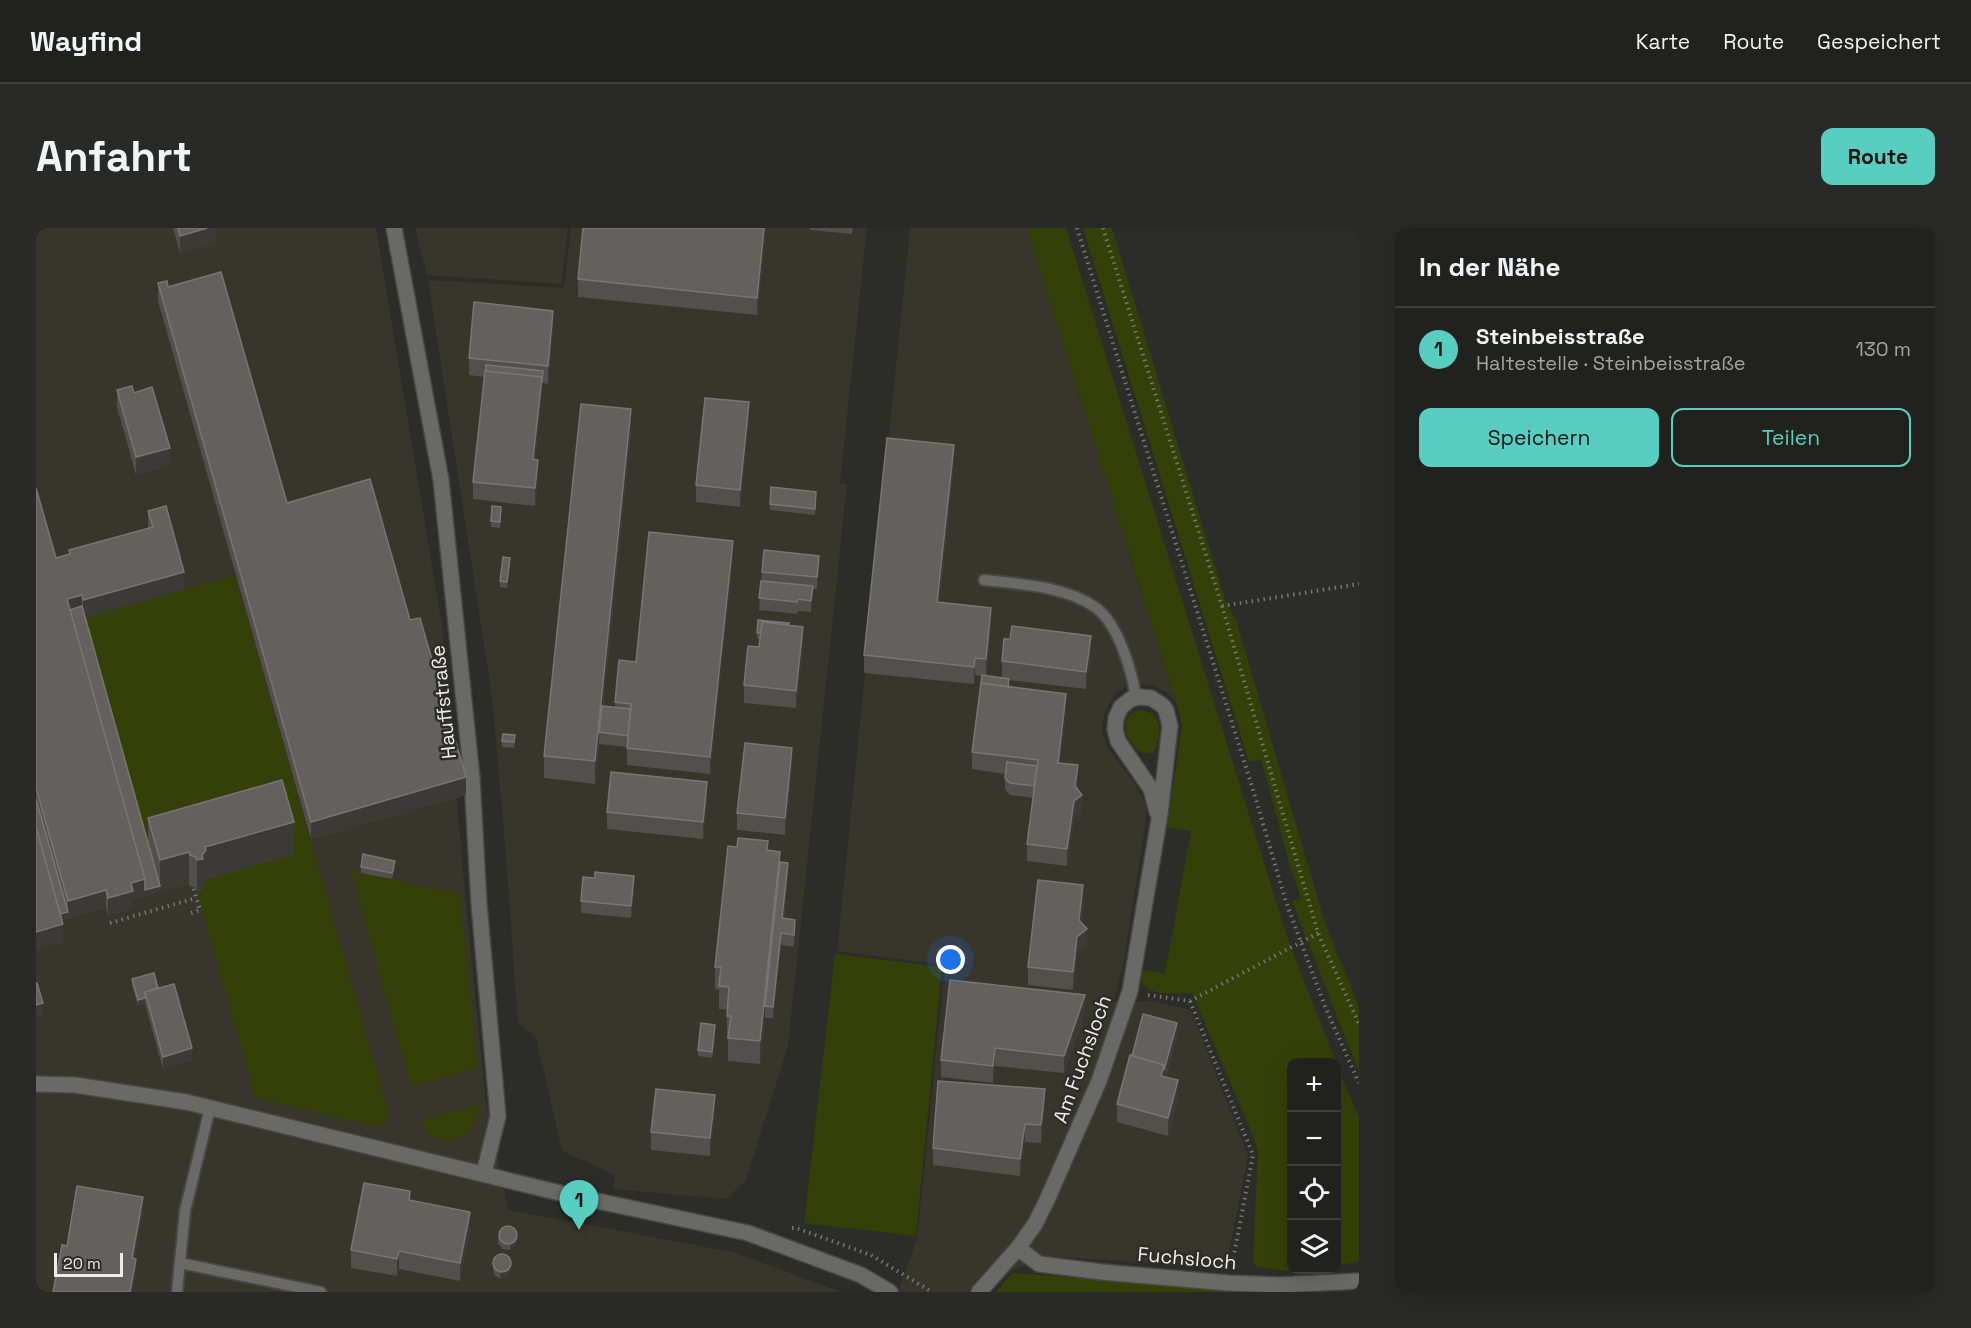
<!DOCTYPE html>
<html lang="de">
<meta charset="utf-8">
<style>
body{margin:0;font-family:"Space Grotesk",sans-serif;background:#292927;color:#f1f3f6}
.controls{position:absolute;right:18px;bottom:18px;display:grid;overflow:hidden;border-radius:12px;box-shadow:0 6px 24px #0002}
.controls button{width:54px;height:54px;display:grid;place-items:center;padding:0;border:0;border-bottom:2px solid #3e3e3c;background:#21211e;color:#f1f3f6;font:30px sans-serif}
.scale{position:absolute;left:18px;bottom:15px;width:69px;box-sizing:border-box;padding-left:6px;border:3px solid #eeedeb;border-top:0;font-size:16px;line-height:21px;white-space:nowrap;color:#eeedeb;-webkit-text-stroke:4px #2c2c28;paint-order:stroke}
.you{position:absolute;left:915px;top:732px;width:21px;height:21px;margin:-15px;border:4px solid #fff;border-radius:50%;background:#1a73e8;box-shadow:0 0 0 9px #1a73e833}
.badge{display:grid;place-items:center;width:39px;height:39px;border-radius:50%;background:#57cec1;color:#111;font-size:20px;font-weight:700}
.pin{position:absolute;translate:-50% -50px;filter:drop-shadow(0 2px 3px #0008)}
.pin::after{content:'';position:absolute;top:32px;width:21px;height:18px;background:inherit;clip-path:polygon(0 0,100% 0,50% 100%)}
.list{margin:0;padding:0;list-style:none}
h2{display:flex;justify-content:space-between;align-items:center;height:78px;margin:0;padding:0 24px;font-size:26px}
h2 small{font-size:20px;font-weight:400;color:#a2a3a4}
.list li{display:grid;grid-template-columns:39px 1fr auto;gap:18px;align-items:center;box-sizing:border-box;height:84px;padding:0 24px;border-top:2px solid #3e3e3c}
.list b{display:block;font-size:22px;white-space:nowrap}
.list p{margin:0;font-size:20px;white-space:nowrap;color:#a2a3a4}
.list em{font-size:20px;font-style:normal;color:#a2a3a4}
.actions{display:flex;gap:12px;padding:18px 24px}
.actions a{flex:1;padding:14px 0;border:2px solid #57cec1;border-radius:12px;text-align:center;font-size:21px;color:#57cec1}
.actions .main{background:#57cec1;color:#111}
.icon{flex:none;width:33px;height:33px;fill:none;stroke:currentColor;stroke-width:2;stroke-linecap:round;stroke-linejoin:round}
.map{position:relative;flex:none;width:1323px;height:1064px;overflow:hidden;border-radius:12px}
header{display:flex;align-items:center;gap:36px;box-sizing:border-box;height:84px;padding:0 30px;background:#21211e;border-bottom:2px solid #3e3e3c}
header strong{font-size:28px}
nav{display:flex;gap:33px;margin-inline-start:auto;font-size:21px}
.intro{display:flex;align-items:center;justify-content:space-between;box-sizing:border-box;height:144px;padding:0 36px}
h1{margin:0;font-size:42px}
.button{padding:15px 27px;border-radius:12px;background:#57cec1;color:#111;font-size:21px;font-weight:700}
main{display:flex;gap:36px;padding:0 36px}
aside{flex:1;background:#21211e;border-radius:12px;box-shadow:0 6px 24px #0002}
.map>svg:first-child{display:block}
.built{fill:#38352c}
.green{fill:#354009}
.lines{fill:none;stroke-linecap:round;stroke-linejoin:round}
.service-casing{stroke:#474743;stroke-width:14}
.minor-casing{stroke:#474743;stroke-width:18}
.path{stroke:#777773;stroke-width:4;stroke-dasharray:1.5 4.5;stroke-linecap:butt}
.service{stroke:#696967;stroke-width:10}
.minor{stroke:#696967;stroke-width:15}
.wall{fill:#524f4d}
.shaded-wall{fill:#3c3a37}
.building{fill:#63605e;stroke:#787674;stroke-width:1.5}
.labels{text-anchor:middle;stroke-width:5;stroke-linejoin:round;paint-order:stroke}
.street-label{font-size:20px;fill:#eeedeb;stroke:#2c2c28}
</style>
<header>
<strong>Wayfind</strong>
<nav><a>Karte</a><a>Route</a><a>Gespeichert</a></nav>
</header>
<div class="intro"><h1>Anfahrt</h1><a class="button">Route</a></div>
<main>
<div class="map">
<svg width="1323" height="1064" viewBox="0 0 1323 1064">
<rect width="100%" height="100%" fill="#2c2c28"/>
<path class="built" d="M0,0H340L407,404L429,667L450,873L472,982L697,1024L805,1064H0Z
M379,0H532L525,56L391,47Z
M535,0H831L804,255L811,256L752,818L710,952L690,971L577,961L579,947L526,923L500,809L482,795L470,628L456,469L392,52L528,60Z
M874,0H991L1140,475L1134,467L1126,462L1119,458L1102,456L1089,459L1080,465L1068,486L1066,502L1071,519L1097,553L1109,574L1111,585L1087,739L1077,774L1115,773L1155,782L1212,928L1190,1040L1010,1028L975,1043L955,1064H862L881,1011L909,737L801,723Z"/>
<path class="green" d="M991,0H1030L1253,715L1300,834H1256V1042H1274C1258,1044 1234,1043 1218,1037L1217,1030L1222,924L1218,910L1156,765C1138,766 1100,770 1106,742L1129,746L1155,603L1131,599L1146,498L1144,487Z
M1047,0H1076L1190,375L1200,392L1289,695L1323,780V844L1256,673L1265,670L1254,638L1225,531L1213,534Z
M199,347L354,889L343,899L220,870L161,664L166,662L112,622L47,390Z
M1104,482L1115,485C1122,491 1124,497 1123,506C1122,511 1122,516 1120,520C1108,542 1068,491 1104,482Z
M315,643L424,666L442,840L375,859Z
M799,726L906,739L880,1008L768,995Z
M1300,836L1323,889V1033L1301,1038Z
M445,876C443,887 439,900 429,906C413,917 391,913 385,893Z
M976,1045L1231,1064H960Z"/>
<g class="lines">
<defs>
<path id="service" d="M948,352C985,356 1027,358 1059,379C1082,395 1096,443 1100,470
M144,1035L285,1064
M141,1064L149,983L174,880"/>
<path id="minor" d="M358,0L405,252L436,550L443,676L462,888L448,945
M0,856L39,857L150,874L524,965L712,1005L825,1047L854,1064
M982,1020L1003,1036L1066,1044L1192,1055L1244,1057L1323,1053
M943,1064L982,1020L999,996L1011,972L1063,853L1094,763L1124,586L1134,498L1130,482L1126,477L1115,470L1104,469L1095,471L1085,479L1080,490L1079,501L1082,513L1115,561L1121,584L1124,586"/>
</defs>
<use href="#service" class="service-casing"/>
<use href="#minor" class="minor-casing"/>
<path class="path" d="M1041,0L1218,565L1250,674L1290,781L1323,855
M1067,0L1186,378L1282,705L1323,796
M1186,378L1323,356
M155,685L164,682L157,659
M74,695L160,670
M1112,767L1154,773L1282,705
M1154,773L1217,927L1196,1037
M756,1000H760L835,1027L896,1064"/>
<use href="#service" class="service"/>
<use href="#minor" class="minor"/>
</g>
<path class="wall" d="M137,0H180V15L144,25Z
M730,0L721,87L542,69V51Z
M774,0H817L816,6L774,2Z
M122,55L132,59L251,275L374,392L430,567L275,611L122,73Z
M517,100L512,156L507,155L499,231L502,249L499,278L437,271V254L448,149L433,147V130Z
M81,162L98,165L134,237L100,247L81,179Z
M713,192L704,279L660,274V257Z
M595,204L567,478L579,480V474L600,434L697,330L674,546L591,537V519L563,516L559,556L508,550V528Z
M918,234L903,375L955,398L950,448L966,450V433L1055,425L1050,461L973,452V459L1030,483L1024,535L1042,555L1041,560L1046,584L1038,590L1031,638L991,633V616L997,570L974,567L969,561V546L936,541V524L946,448L939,447L938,456L828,445V427Z
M0,260L20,330L33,326V322L112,300V283L148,361L49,389L112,616V590L258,626L170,651V654L167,658V662L161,664L160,660L154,658L153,656L97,671V680L72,688L70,679L26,692L27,714L0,721Z
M780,270L779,287L734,282V276Z
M465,285L464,300L455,299V293Z
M474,336L471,360L464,359V353Z
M783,340L781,361H777L775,384L762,383L761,386L723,382L726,344Z
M753,397L767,416L760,480L708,475V457L723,419L724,411H721V405Z
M466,513H479L478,520L466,519Z
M756,538L749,607L701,602V585Z
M671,571L667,611L571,601V584Z
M732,622L744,634L752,647L748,690L759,703L758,719L745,717L737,790H729L724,836L692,833V811L691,810V782L683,781V762L679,761V739Z
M325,639H359L356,651L325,645Z
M559,650L598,659L595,690L545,685V673Z
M1047,674L1045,694L1051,719L1041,727L1037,762L992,757V739Z
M96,751L122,760L156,832L127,841L109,776L102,778L96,757Z
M1049,784L1028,845L959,838L957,855L905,849V832Z
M679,803L676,830L662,828V822Z
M1141,807L1130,849L1142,870L1132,908L1081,894V876L1096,828Z
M1009,878L1005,915L989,914L984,948L897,937V920Z
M679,884L674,928L615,922V904Z
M374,972L434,1001L424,1053L363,1041L361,1048L315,1040V1022Z
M462,1009L481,1011L479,1018L474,1022L466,1021L462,1015Z
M456,1034L475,1043L471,1049L464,1051L458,1047Z"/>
<path class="shaded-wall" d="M171,0H180V15L144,25V8Z
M728,0H730L721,87V70Z
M517,83V100L512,156V138Z
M507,143V155L497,249V231Z
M713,174V192L704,279V262Z
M595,181V204L564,505L563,504V516L559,556V533Z
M918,217V234L901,392V374Z
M134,220V237L100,247V229Z
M502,232V249L499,278V260Z
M697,313V330L674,546V529Z
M783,328V340L781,361V349Z
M148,344V361L47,390V372Z
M777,358V370L775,384V373Z
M46,367V384L33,388L31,371Z
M955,380V398L950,449V431Z
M767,399V416L760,480V463Z
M1055,408V425L1050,461V444Z
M939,430V447L938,456V439Z
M1030,466V483L1022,552V535Z
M756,520V538L749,607V590Z
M1042,537V555L1040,571L1046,567V584L1038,590L1031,638V621Z
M430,549V567L275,611V594Z
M671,554V571L667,611V594Z
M258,594V626L170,651V654L167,658V662L161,664V632L166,627L169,619Z
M153,624V656L109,668V662L124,658V632Z
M744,624V646L729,778V790L724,836V813Z
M752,635V647L746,702V690Z
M598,648V659L595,690V678Z
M109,651V668L97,671V680L72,688V670L95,655Z
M1047,657V674L1043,708L1051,701V719L1041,727L1037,762V744Z
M70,662V679L21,693V687L32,684V673Z
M759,692V703L758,719V707Z
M27,696V714L0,721V704Z
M745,705V717L737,790V779Z
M1049,767V784L1028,845V828Z
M109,770V776L102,778V772Z
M7,775V787L0,789V777Z
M1141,795V807L1125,865V848Z
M156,820V832L127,841V829Z
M959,820V838L957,855V838Z
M1142,852V870L1132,908V890Z
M1009,861V878L1005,915V897Z
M679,867V884L674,928V910Z
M989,896V914L984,948V931Z
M107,969V987L96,1047V1030Z
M434,984V1001L424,1053V1035Z
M481,1005L479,1018L474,1022V1016Z
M363,1023V1041L361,1048V1031Z
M100,1031V1048L97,1064H94Z
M475,1037V1043L471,1049L464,1051V1045Z"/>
<path class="building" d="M142,0H171L144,8Z
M547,0H728L721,70L542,51Z
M185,44L251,275L334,251L374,392L384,390L430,549L275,594L122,55L131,53L132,59Z
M438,74L517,83L512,138L433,130Z
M450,137L507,143L506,154V149L450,143Z
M449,143L506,149L497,231L502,232L499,260L437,254Z
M96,158L98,165L116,159L134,220L100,229L81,162Z
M669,170L713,174L704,262L660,257Z
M545,176L595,181L559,533L508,528Z
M851,210L918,217L901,374L955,380L950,431L939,430L938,439L828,427Z
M735,259L780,264L779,281L734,276Z
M0,260L20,330L34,326L33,322L117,299L112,283L130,278L148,344L47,372L46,367L31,371L109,651L95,655L97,663L72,670L70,662L32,673L0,560Z
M456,278L465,279L464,294L455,293Z
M613,304L697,313L674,529L591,520L595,476L579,474L583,432L600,434Z
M728,322L783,328L781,349L726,344Z
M467,329L474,330L471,354L464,353Z
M725,353L777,358L775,373L762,371L761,374L723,370Z
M46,378L124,658L109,662V651L34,382Z
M722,392L753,395V397L726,394L725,405H721Z
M726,394L767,399L760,463L708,457L712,418L723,419Z
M976,398L1055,408L1050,444L966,433L968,411H974Z
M946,447L973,451L972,459L945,455Z
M945,455L1030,466L1022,535L1042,537L1039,558L1046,567L1038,573L1031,621L991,616L1002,532L936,524Z
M566,478L595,481L592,508L563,504Z
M467,506L479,507L478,514L466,513Z
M709,515L756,520L749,590L701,585Z
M971,534L1001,538L998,558L974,555L969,550Z
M575,544L671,554L667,594L571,584Z
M246,552L258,594L169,619L170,622L166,627L167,631L161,632L160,629L154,627L153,624L124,632L112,590Z
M0,571L32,684L24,686L0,599Z
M0,599L27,696L0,704Z
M702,610L732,613L731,622L744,624L724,813L692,810L695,788H691L693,759L683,758L685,739H679L692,618L701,619Z
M327,626L359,633L356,645L325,639Z
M744,634L752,635L746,690L759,692L758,707L745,705L737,779L729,778Z
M559,644L598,648L595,678L545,673L547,649L559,650Z
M1002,652L1047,657L1043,692L1051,701L1041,709L1037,744L992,739Z
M118,745L122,760L109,764V770L102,772L96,751Z
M914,752L1049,767L1028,828L959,820L957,838L905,832Z
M0,755H1L7,775L0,777Z
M138,756L156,820L127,829L109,764Z
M1107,786L1141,795L1128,842V837L1096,828Z
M665,795L679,797L676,824L662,822Z
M1094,827L1128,837L1125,848L1142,852L1132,890L1081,876Z
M902,853L1009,861L1005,897L989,896L984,931L897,920Z
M620,861L679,867L674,910L615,904Z
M328,955L374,963L373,972L434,984L424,1035L363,1023L361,1031L315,1022Z
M41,958L107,969L96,1030L100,1031L94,1064H17L26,1017L31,1018Z
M463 1007a9 9 0 1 1 18 0a9 9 0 1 1-18 0Z
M457 1035a9 9 0 1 1 18 0a9 9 0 1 1-18 0Z"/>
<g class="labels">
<g class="street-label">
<text transform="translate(407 474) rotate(-96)" y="7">Hauffstraße</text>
<text transform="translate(1046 831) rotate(-70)" y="7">Am Fuchsloch</text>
<text transform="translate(1151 1030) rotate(5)" y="7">Fuchsloch</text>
</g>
</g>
</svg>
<div class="controls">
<button>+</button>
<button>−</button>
<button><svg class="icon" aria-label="locate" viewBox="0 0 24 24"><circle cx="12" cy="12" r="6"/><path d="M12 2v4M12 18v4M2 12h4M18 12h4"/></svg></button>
<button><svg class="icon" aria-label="layers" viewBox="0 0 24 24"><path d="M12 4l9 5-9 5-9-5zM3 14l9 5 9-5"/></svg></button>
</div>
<div class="scale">20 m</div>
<div class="you"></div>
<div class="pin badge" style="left:543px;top:1002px">1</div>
</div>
<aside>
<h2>In der Nähe<small></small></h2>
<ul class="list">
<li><span class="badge">1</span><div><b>Steinbeisstraße</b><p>Haltestelle · Steinbeisstraße</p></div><em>130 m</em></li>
</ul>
<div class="actions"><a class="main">Speichern</a><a>Teilen</a></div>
</aside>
</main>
